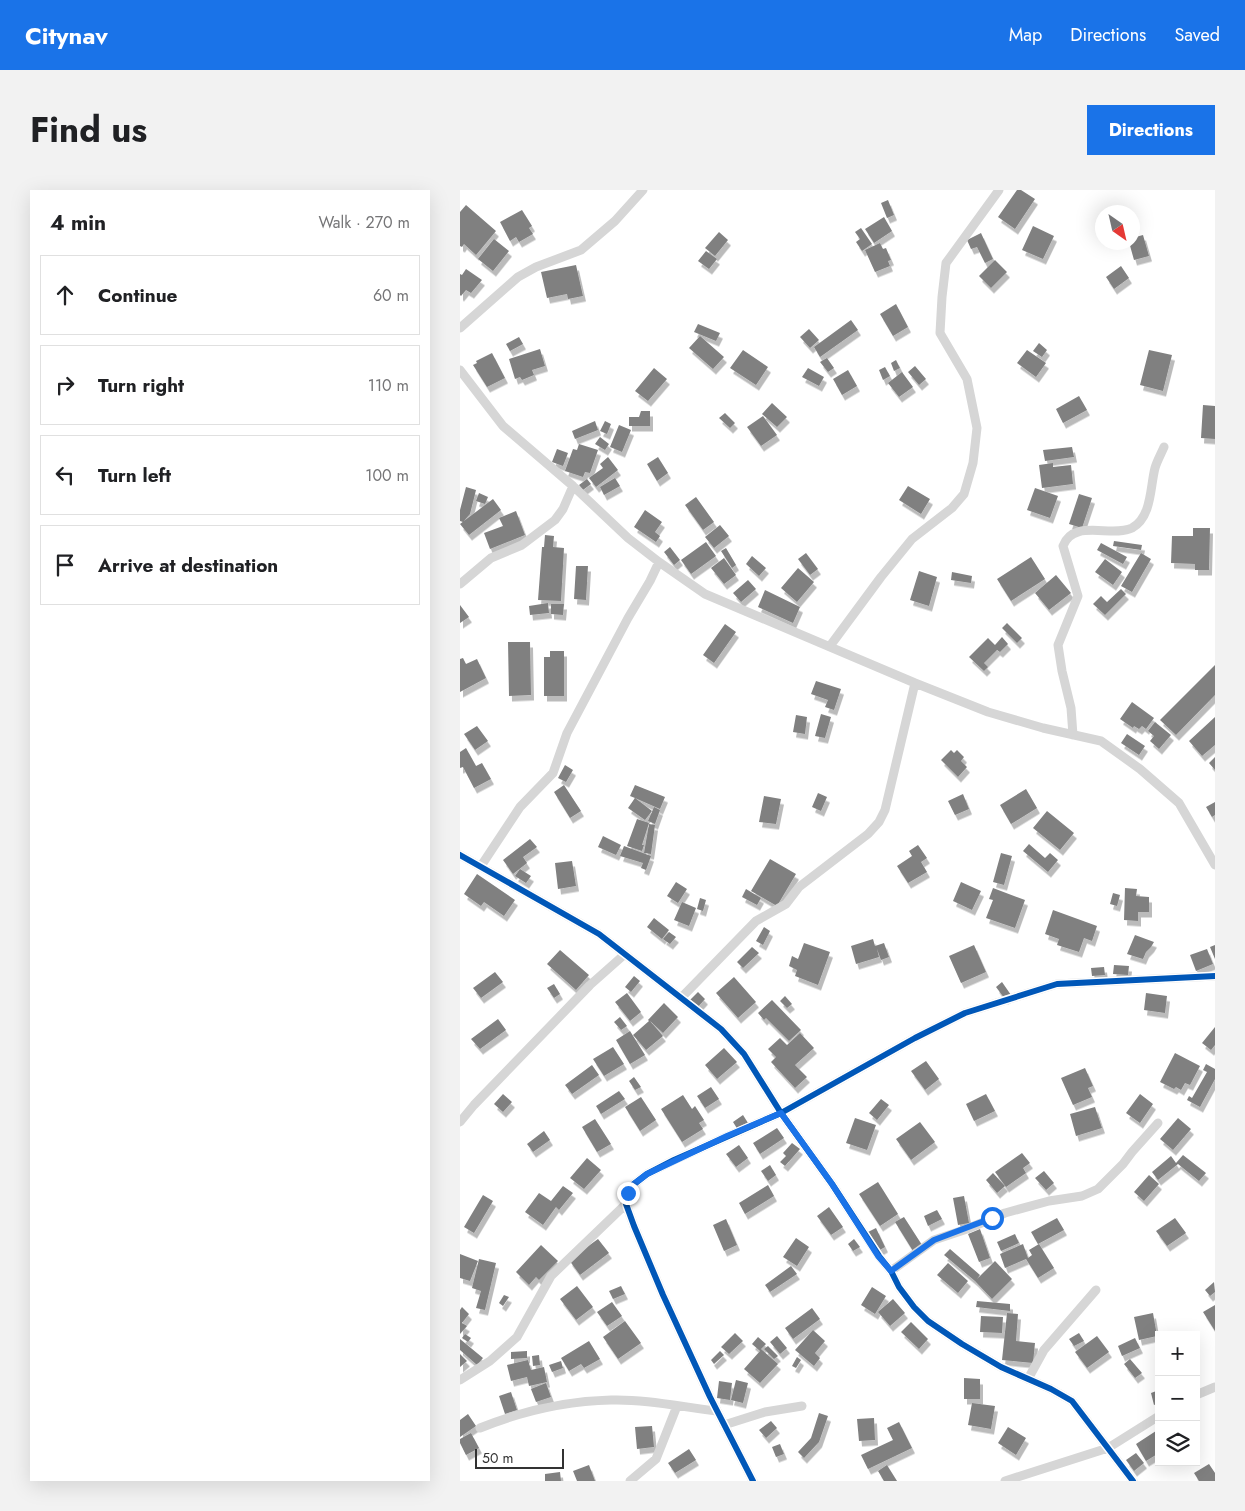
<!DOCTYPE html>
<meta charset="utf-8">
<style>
body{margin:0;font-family:Jost,sans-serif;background:#f2f2f2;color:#202124}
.controls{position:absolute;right:15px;bottom:15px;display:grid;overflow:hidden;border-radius:0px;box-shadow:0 5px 20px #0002}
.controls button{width:45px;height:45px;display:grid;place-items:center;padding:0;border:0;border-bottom:1px solid #e0e0e0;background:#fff;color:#202124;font:25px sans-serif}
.compass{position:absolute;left:635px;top:15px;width:45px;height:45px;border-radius:50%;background:#fff;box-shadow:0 5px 20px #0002;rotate:146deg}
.scale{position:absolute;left:15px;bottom:12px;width:89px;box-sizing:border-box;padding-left:5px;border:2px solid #323232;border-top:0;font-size:14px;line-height:18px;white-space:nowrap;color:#323232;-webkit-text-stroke:4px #fff;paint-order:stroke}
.stop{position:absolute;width:15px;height:15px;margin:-11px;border:4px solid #1a73e8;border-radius:50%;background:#fff}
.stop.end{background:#1a73e8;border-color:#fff;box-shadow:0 1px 5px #0008}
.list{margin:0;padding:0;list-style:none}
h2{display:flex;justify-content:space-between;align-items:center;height:65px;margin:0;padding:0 20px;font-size:21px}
h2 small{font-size:16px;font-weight:400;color:#757577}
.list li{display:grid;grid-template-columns:32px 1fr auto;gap:15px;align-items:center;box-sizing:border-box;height:80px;margin:0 10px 10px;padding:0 10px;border:1px solid #e0e0e0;border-radius:0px}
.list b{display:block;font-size:19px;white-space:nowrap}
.list em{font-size:16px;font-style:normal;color:#757577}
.icon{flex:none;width:28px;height:28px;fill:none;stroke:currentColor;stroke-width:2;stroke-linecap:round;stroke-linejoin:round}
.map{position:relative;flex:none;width:755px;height:1291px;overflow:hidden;border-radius:0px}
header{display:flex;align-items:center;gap:30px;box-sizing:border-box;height:70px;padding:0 25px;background:#1a73e8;color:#fff}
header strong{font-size:24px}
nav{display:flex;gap:28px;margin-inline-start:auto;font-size:18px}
.intro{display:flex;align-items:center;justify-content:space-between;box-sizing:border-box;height:120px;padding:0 30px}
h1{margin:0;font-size:35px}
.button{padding:12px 22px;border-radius:0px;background:#1a73e8;color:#fff;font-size:18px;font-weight:700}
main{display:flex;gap:30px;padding:0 30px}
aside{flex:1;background:#fff;border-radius:0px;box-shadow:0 5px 20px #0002}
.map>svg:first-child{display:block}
.building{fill:#808080;filter:url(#shadow)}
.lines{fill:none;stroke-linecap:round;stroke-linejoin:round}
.minor{stroke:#d6d6d6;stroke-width:9}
.cycleway-casing{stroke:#fff;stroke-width:9}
.cycleway{stroke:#0057b8;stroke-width:6}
.route{stroke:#1a73e8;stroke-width:6}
</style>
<header>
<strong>Citynav</strong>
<nav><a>Map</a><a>Directions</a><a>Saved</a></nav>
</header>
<div class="intro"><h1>Find us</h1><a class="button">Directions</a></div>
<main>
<aside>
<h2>4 min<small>Walk · 270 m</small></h2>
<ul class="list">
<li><svg class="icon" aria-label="ahead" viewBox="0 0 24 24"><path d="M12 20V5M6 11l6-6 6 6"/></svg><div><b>Continue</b></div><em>60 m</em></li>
<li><svg class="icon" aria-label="right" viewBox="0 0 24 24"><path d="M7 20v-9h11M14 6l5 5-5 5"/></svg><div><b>Turn right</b></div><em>110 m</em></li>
<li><svg class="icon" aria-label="left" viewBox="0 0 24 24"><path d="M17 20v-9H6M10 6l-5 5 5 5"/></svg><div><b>Turn left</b></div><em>100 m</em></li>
<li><svg class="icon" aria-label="arrive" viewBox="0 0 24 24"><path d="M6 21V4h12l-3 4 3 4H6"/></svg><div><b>Arrive at destination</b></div></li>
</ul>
</aside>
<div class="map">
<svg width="755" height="1291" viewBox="0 0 755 1291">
<defs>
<filter id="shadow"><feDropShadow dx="3" dy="5.5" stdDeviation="0" flood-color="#0004"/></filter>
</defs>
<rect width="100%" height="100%" fill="#fff"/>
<path class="building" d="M557,0H561L575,9L555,39L538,27Z
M428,10L434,25L427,28L421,13Z
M6,15L36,41L16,65L4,54L2,57L0,56V22Z
M62,20L72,36L69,38L73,44L59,52L56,47L50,51L40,32Z
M424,27L432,41L414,53L405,39Z
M573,36L594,46L583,69L562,60Z
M401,38L412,54L402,61L396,52L400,49L395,42Z
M259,42L268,50L255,66L245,58Z
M521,43L533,69L525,73L517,57L511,59L507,50Z
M683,45L689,66L674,70L669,52H672V48Z
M34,49L49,61L33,81L18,69Z
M420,53L423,59L426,58L431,70L428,71L430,76L415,82L405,60Z
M246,61L257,69L249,79L238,71Z
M535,70L547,82L531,98L519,86Z
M116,75L123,106L108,109L107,104L87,108L81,82Z
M661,76L669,88L654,99L646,87Z
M6,79L22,90L11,103L6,100L1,106L0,105V84L2,85Z
M436,114L448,137L433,146L420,124Z
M391,130L398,140L360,167L354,157Z
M238,134L260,143L256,151L234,142Z
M349,139L359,150L350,158L340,147Z
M240,146L264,167L253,179L229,158Z
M59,147L63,154L50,161L46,154Z
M579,153L587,160L582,167L573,161Z
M80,159L85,176L72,180L74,185L62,190L60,187L55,189L49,169Z
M283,160L308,177L296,195L270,178Z
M567,160L586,173L576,187L557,173Z
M689,160L712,165L703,201L680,195Z
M32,163L45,188L27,197L13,175L17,173L16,171Z
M367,168L374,178L368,182L360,172Z
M436,170L440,178L434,181L431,173Z
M455,176L466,189L459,195L448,182Z
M425,177L430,186L423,190L419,180Z
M194,178L207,189L188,211L175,201Z
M348,178L364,187L359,196L342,187Z
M388,180L397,196L382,205L373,189Z
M442,182L453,197L439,207L428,193Z
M619,206L627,220L603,233L596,219Z
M312,213L327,227L317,237L302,224Z
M743,215L755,216V249L741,248Z
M181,221H190V236H169V227H179Z
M265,223L275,233L270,238L259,228Z
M303,226L317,245L301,256L287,237Z
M135,231L138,240L115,249L112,241Z
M145,231L151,234L147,244L140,241Z
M159,235L171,240L162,262L150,257Z
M140,247L149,254L145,260L135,254Z
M119,254L138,260L130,283L125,282L123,287L105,281L113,259L117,260Z
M612,257L614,267L585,271L583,260Z
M97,259L108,263L103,276L92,272Z
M148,267L158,280L136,297L129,288L143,278L140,274Z
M198,267L208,283L197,291L187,274Z
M593,273V277L611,275L613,294L582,298L579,275Z
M155,288L160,296L144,305L140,297Z
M127,289L131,294L123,300L119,295Z
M448,296L470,309L461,324L439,310Z
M6,297L16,300L10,324L3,332L0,331V320Z
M575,298L598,306L590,328L567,320Z
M19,303L28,307L25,314L16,311Z
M619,304L632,308L622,338L609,334Z
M236,307L254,332L243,340L225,315Z
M33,309L41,320L9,345L0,334Z
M185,320L202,332L195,342L200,346L196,352L174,337Z
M56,321L65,345L30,359L24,343L43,336L39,328Z
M260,335L269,346L254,358L245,347Z
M733,338H750L749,380H735V374L711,373L712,346H733Z
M85,345L94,346L93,357L104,358L101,411L78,410L82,357H84Z
M654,351L682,355L681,360L653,356Z
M246,352L256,366L231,384L221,370Z
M641,353L667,367L663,374L637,360Z
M210,357L220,370L214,375L204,362Z
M266,358L276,375L272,378L261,361Z
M346,363L358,379L350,385L338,369Z
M681,363L691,369L672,402L661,396Z
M292,366L306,378L299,386L286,374Z
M571,367L585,389L551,411L537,389Z
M264,368L276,385L264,394L251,378Z
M645,369L662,382L653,395L635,382Z
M116,376H128L126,410L114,409Z
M338,378L354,392L337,412L321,398Z
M459,381L477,387L469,416L450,410Z
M492,382L512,386L511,393L491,390Z
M596,385L611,403L589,420L575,403Z
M288,390L296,399L281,412L273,403Z
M661,399L666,404L645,425L633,414L641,406L647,412Z
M305,400L340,417L333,433L298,417Z
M88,413L89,423L70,425L69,416Z
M91,414H104L103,425L91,424Z
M0,415L9,427L0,433Z
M547,433L562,448L557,453L542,438Z
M265,434L276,442L254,473L243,465Z
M542,447L548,454L540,462L537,460L524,473L528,477L524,481L509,467L528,448L535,455Z
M48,452H70L71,505L49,506Z
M90,461H104V506H84V467H90Z
M3,468L6,474L17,469L26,488L0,502V469Z
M755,475V505L716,545L700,530Z
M356,491L381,499L374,520L365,517L368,510L351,504Z
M672,512L694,528L686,539L682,536L679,539L674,536L673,538L660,529Z
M361,524L371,527L365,548L355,546Z
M336,525L347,527L345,544L333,542Z
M755,527V555L742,566L729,551Z
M695,532L711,545L699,559L690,551L694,546L688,541Z
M17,536L28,551L15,560L4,544Z
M667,544L685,556L679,565L661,553Z
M6,558L16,576L22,573L31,589L14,598L3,577L0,578V562Z
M491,560L494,563L497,560L504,567L501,571L507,577L498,587L481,570Z
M755,567V580L749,573Z
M105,575L113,580L106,592L98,588Z
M104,595L121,621L110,628L94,602Z
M175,595L205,607L200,619L175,608L192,621L185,630L168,618L175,608L170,606Z
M566,599L577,618L551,634L540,615Z
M358,603L367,607L361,621L352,617Z
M503,604L509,619L495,625L488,611Z
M304,606L321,609L316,634L299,632Z
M755,612V625L752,627L746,617Z
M194,617L200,620L195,634L188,631Z
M587,621L614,643L600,660L573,638Z
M177,629L189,633L182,655H184L182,661L167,656Z
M189,634L195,635L191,664L184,663Z
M143,646L161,655L156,665L138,657Z
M70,649L77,657L63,667L67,673L53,684L43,670Z
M569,654L585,668L590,663L598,670L588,682L563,661Z
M458,655L467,668L461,672L467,682L448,693L437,676L452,666L449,661Z
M164,656L191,666L186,680L181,678L183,673L160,666Z
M541,663L552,666L544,695L533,692Z
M310,669L336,684L317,716L291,701Z
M112,671L116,696L98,699L95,673Z
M60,679L71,686L66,693L55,686Z
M17,684L55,710L44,726L24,712L21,716L4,704Z
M216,692L227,699L218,713L207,706Z
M501,692L521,701L512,720L493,711Z
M533,698L565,710L555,738L526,728L533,710L529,709Z
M665,698L677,699L676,706L689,707V722H678V731L664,730Z
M286,699L301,708L297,715L282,707Z
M653,703L660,705L657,716L650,714Z
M240,708L246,710L243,721L237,719Z
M222,712L236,718L229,736L214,730Z
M593,720L637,736L632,751L624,748L619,762L597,755L599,749L585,744Z
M194,728L209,740L202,749L187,737Z
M304,737L310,741L303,755L296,751Z
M209,742L216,747L210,754L203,749Z
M675,745L694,752L691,757L686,762L683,769L667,764Z
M413,749L415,756L424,753L429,767L421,770L417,759L419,767L396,774L391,756Z
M344,753L370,762L358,795L335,786L337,780L329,776L332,766L338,769Z
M514,755L526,782L501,793L489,766Z
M755,755V769L750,757Z
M292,757L299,763L283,778L277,772Z
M747,759L753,774L736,781L730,765Z
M100,760L129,785L116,800L87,774Z
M654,775L669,776L668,785L653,784Z
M644,777L645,785L632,786L631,778Z
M35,782L43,792L21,808L13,798Z
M174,786L180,791L171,802L165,797Z
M274,787L296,812L278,828L256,803Z
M542,792L551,805L545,809L536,797Z
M94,794L100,804L94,808L87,798Z
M238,802L245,809L237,818L230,810Z
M167,803L181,822L170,831L155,812Z
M686,803L707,806L705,823L684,820Z
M325,806L332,814L327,818L320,811Z
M312,810L341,840L329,851L306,828L304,830L298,823Z
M204,813L218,827L203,843L190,831L203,846L186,860L173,845L189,831L188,830Z
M160,827L167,836L161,840L154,832Z
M38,829L46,840L20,859L11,849Z
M755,837V855L751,860L742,853Z
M170,841L185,865L170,874L156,850Z
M340,843L354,858L335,875L347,887L335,898L311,872L316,867L308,859L320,848L327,855Z
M153,857L164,874L144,886L133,869Z
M264,858L277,872L257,889L245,875Z
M715,863L740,876L730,895L725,893L721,900L716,897L714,899L700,892Z
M466,871L479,889L465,900L451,881Z
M746,874L755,879V889L740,917L727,910L729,906L732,908L747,882L743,880Z
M132,875L139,885L112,904L105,895Z
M625,878L633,896L628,898L632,907L613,915L601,888Z
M174,887L181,897L175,900L169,891Z
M251,897L259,909L245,918L237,906Z
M159,901L165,909L141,924L136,916Z
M43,904L52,912L43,922L34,914Z
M526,904L535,921L514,931L506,914Z
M680,904L693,914L680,933L666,923Z
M223,905L232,919L235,916L244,930L239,933L243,939L222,952L201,919Z
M181,907L196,930L180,941L165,917Z
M421,909L429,915L417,930L409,923Z
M635,917L642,938L616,946L610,924Z
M283,925L288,933L278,940L273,932Z
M395,928L416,935L407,960L386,953Z
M718,928L731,939L713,960L700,949Z
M135,929L151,954L137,962L122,937Z
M460,932L475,952L451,970L436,949Z
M317,938L324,948L300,964L293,953Z
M84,941L90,950L73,962L67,954Z
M332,953L340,959L325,976L320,972L326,966L323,963Z
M279,955L288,968L276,977L266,964Z
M562,963L570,973L563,978L566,983L546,997L535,982Z
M723,965L746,983L739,991L718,974L698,990L692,982L711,966L716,973Z
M127,968L141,980L124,999L110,988Z
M310,975L316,985L308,991L301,981Z
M584,981L594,993L586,1000L575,988Z
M533,983L545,996L537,1003L526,990Z
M689,985L699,994L684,1011L674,1002Z
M418,992L438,1024L420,1036L399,1004Z
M308,995L314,1006L285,1024L279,1013Z
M103,996L113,1003L99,1020L96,1017L83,1035L65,1022L79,1003L91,1011Z
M23,1005L33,1011L14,1043L4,1037Z
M504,1006L509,1033L498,1035L493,1008Z
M369,1017L383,1037L371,1045L357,1026Z
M477,1020L482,1029L468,1036L464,1026Z
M444,1027L462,1055L453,1061L435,1032Z
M597,1028L604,1040L578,1054L571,1042Z
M715,1028L726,1043L707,1056L696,1041Z
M266,1029L277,1055L264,1061L253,1035Z
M416,1038L425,1057L418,1061L408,1042Z
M520,1039L530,1068L519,1072L508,1044Z
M555,1044L559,1053L541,1061L537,1052Z
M336,1048L349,1057L337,1076L323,1067Z
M138,1049L149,1063L120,1085L109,1070Z
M394,1049L400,1057L393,1061L388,1054Z
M563,1054L568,1068L572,1065L569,1060L579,1054L594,1078L578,1088L566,1069L545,1078L540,1064Z
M81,1055L98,1071L79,1090L76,1087L69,1095L56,1082Z
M490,1059L520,1085L517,1089L535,1071L552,1089L532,1109L515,1091L484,1065Z
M0,1064L18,1071L10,1091L0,1088Z
M19,1069L36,1073L25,1120L16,1118L21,1101L12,1098Z
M488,1073L508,1091L498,1103L477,1085Z
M331,1076L337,1084L310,1102L305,1095Z
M754,1092L755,1102L750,1106L745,1100Z
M117,1096L133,1117L116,1130L100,1109Z
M161,1096L165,1104L153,1109L149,1101Z
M412,1097L426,1106L415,1124L401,1115Z
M44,1105L49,1107L43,1116L39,1113Z
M433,1109L445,1123L430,1136L418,1122Z
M517,1111L550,1114V1121L516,1117Z
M152,1112L162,1126L147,1136L137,1122Z
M755,1115V1141L743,1122Z
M2,1117L9,1124L2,1133L7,1136L0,1144V1120Z
M352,1118L360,1129L333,1149L325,1138Z
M547,1123L558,1124L556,1151L575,1153L573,1173L542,1170Z
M693,1123L697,1146L679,1150L674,1127Z
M521,1126L543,1127L542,1143L520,1142Z
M165,1131L181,1153L158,1169L143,1147Z
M451,1132L468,1149L459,1159L441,1142Z
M353,1140L365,1151L355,1163L360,1168L354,1176L335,1160Z
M275,1143L283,1151L269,1164L261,1157Z
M619,1143L624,1151L614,1156L609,1149Z
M5,1144L11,1148L8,1152L2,1148Z
M317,1146L327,1158L320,1164L310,1152Z
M637,1146L649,1162L627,1178L615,1162Z
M298,1147L306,1154L301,1159L318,1174L300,1193L284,1179L300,1161L292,1154Z
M675,1148L680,1158L662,1166L658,1156Z
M0,1149L23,1168L17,1175L0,1160Z
M129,1151L140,1169L124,1178L121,1174L109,1181L101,1168Z
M308,1156L318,1166L314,1169L304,1159Z
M67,1161V1168L51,1169V1162Z
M260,1161L264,1165L254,1174L251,1170Z
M0,1164L7,1171L0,1177Z
M79,1165L80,1175L73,1176L72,1166Z
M337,1167L341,1170L336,1178L332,1176Z
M670,1169L682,1183L675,1188L664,1174Z
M68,1170L71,1180L84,1177L87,1192L69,1196L67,1187L51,1191L47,1175Z
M101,1171L103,1178L92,1182L89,1175Z
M504,1188L520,1189V1209H504Z
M276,1190L288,1193L283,1213L271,1210Z
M259,1191L272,1193L270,1210L257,1208Z
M86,1193L91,1207L76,1212L71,1199Z
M699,1200V1213L694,1215L691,1203Z
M51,1202L57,1220L45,1224L39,1206Z
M512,1213L535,1216L531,1239L508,1235Z
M359,1223L368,1226L359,1252L344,1268L338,1262L351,1248Z
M8,1224L16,1236L0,1247V1230Z
M414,1228L415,1250L399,1251L397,1229Z
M311,1231L317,1238L306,1248L299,1240Z
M439,1232L452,1258L408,1279L401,1265L433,1250L427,1238Z
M192,1236L194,1257L177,1259L175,1237Z
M548,1237L566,1248L556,1265L538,1253Z
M699,1239V1263L686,1271L676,1254Z
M11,1243L19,1258L6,1265L0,1253V1249Z
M320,1254L324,1264L316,1267L312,1257Z
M229,1259L236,1270L215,1283L208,1273Z
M676,1263L684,1273L674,1281L666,1270Z
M749,1274L755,1283V1291H739L734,1283Z
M129,1275L135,1291H117L113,1281Z
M427,1275L437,1291H424L418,1281Z
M100,1282L101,1291H85V1284Z"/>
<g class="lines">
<path class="minor" d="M0,138L58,87L76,77L121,60L155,31L183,0
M0,180L43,236L113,296L168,348L199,372L245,404L455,493L528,522L583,538L641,551L680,579L719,613L755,675
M0,394L31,368L62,355L95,330L103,319L113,296
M370,456L421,387L452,349L492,318L504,304L513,273L517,238L507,189L480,143L482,107L486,73L539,0
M613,545L611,518L602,481L598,455L618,406L603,356C613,328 652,348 672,338C692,327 690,297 695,278C697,271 701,264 704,257
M0,665L139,744L261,839L284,864L321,923L372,994L419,1066L431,1081L439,1097L454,1117L468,1131L502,1154L541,1177L591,1199L612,1211L673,1291
M21,676L60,617L93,583L107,543L168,428L190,391L199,372
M221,808L296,731L326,714L339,697L408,644L419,632L425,620L455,493
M0,932L14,915L130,795L165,764
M431,1081L474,1050L507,1039L545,1023L589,1011L622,1006L638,999L663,974L672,962L698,933
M568,1189L584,1160L636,1100
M0,1190L30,1171L57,1147L91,1086L166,1014
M736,1205L755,1197
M264,1235L305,1222L342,1216
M20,1238C62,1221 105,1211 151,1210C186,1209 222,1217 257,1221
M170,1291L196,1269L217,1216
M293,1291L250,1207L203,1105L174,1036L166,1014L168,1003L174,994L187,984L214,970L321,923L455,848L505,823L597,794L755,786
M545,1291L648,1258L699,1226"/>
<defs>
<path id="cycleway" d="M0,665L139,744L261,839L284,864L321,923L372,994L419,1066L431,1081L439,1097L454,1117L468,1131L502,1154L541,1177L591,1199L612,1211L673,1291
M293,1291L250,1207L203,1105L174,1036L166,1014L168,1003L174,994L187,984L214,970L321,923L455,848L505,823L597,794L755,786"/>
</defs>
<use href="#cycleway" class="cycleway-casing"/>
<use href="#cycleway" class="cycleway"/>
</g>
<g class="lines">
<path class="route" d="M168,1003L174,994L187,984L267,946L321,923L372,994L418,1066L431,1081L474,1050L532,1028"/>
</g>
</svg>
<div class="controls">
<button>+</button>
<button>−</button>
<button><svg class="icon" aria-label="layers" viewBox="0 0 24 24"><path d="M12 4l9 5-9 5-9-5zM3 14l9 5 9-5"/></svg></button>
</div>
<svg class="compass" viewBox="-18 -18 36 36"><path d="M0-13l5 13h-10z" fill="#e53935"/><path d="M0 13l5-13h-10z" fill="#757577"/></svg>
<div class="scale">50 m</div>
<div class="stop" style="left:532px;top:1028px"></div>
<div class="stop end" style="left:168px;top:1003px"></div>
</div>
</main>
